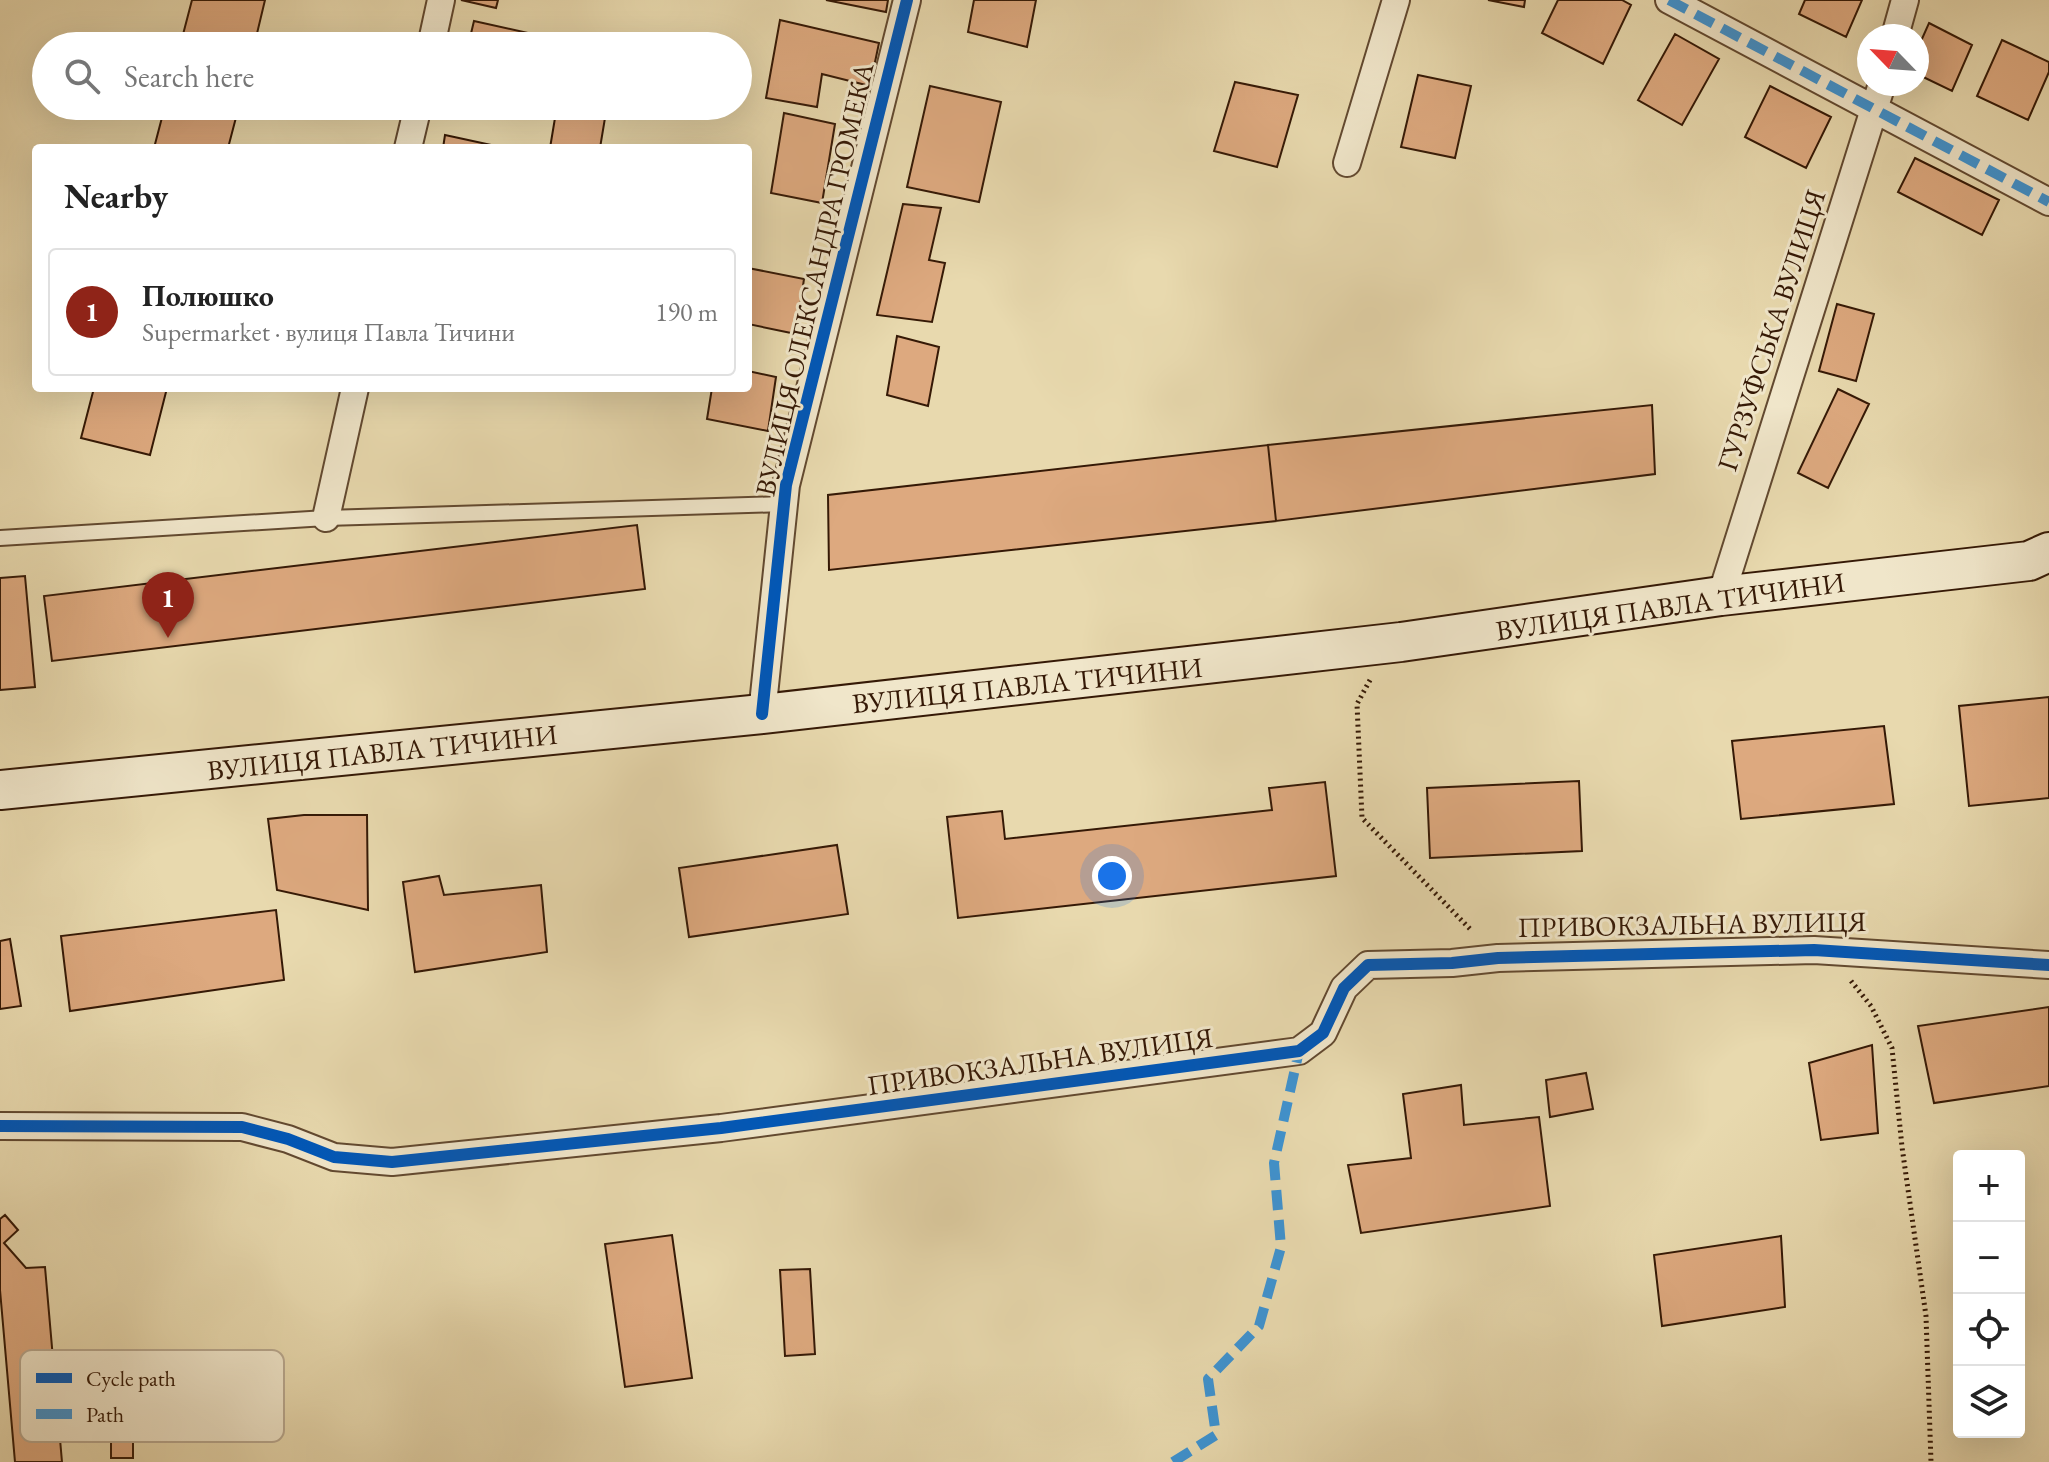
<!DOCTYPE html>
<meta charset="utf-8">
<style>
body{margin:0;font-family:"EB Garamond",serif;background:#f2f2f2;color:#222}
.controls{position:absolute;right:24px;bottom:24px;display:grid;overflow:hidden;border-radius:8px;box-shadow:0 8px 32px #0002}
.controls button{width:72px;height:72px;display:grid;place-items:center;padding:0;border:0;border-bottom:2px solid #e0e0e0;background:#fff;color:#222;font:40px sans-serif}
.compass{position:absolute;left:1857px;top:24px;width:72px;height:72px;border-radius:50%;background:#fff;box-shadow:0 8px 32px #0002;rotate:295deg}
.you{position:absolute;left:1112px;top:876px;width:28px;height:28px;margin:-20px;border:6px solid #fff;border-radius:50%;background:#1a73e8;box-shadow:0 0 0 12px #1a73e833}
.badge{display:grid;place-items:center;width:52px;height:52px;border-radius:50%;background:#8f2418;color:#fff;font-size:26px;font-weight:700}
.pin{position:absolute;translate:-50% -66px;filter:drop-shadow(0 2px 4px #0008)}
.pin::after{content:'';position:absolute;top:42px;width:28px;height:24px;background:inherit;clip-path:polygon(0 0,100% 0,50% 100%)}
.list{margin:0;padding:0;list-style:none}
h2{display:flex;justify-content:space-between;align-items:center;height:104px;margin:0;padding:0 32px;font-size:34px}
h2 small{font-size:26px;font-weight:400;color:#767676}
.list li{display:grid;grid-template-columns:52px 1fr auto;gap:24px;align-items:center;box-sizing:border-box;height:128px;margin:0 16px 16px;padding:0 16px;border:2px solid #e0e0e0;border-radius:8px}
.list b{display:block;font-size:30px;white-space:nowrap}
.list p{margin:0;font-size:26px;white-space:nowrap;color:#767676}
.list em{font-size:26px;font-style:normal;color:#767676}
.icon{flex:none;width:44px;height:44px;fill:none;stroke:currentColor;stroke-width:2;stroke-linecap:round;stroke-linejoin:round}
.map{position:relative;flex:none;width:2049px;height:1462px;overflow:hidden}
.search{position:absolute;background:#fff;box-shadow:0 8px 32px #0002;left:32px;top:32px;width:720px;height:88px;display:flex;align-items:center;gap:20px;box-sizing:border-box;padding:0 28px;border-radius:44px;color:#767676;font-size:30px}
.panel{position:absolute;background:#fff;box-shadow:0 8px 32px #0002;left:32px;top:144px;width:720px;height:248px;border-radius:8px}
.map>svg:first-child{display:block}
.building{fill:#dda97f;stroke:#351906;stroke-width:2}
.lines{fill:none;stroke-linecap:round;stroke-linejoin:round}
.service-casing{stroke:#624930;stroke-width:18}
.minor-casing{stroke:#624930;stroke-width:30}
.secondary-casing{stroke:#351906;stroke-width:42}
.path{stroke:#351906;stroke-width:5;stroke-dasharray:2 4;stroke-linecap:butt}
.service{stroke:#f0e6ca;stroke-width:14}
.minor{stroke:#f0e6ca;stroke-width:26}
.secondary{stroke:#f0e6ca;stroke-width:38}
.quiet{stroke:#3e93d1;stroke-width:10;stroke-dasharray:20 10;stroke-linecap:butt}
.cycleway-casing{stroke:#f0e6ca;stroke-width:17}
.cycleway{stroke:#0057b8;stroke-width:12}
.labels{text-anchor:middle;stroke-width:6;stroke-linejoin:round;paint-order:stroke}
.street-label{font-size:28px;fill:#351906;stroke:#f0e6ca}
.key{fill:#f0e6ca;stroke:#b8a88f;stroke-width:2}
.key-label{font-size:22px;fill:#351906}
</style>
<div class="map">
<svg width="2049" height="1462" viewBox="0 0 2049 1462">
<rect width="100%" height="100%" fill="#e8d9ae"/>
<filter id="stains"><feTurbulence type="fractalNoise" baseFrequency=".0025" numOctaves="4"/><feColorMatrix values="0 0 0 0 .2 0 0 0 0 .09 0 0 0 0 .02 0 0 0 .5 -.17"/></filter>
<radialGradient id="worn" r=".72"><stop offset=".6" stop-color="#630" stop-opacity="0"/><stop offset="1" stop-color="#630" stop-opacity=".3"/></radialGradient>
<path class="building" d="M192,0H265L254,46H180Z
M461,0H498L496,8Z
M826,0H888L886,12Z
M974,0H1036L1027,47L968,32Z
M1488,0H1525L1524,7Z
M1558,0H1622L1631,5L1603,64L1542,33Z
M1805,0H1862L1846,37L1799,14Z
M780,20L879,43L870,86L822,74L817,107L766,98Z
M474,21L528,33L525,46H468Z
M1929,23L1972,45L1952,91L1917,74V50Z
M1675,34L1719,59L1682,125L1638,100Z
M2002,40L2049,62V72L2028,120L1977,96Z
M1418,75L1471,86L1455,158L1401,147Z
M1235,82L1298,95L1277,167L1214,151Z
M930,86L1001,102L979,202L907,187Z
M1770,86L1831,117L1806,168L1745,137Z
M165,106H239L228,148H154Z
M557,106H607L600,148H550Z
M784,113L835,124L822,203L771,193Z
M445,135L505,148H443Z
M1915,158L1999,200L1982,235L1898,192Z
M903,204L941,208L929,260L945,263L932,322L877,315Z
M748,268L804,279L796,334L748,324Z
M1837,304L1874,314L1856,381L1819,371Z
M897,336L939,347L928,406L887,395Z
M748,371L776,377L768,431L707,419L712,388H748Z
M94,388H167L150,455L81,438Z
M1838,389L1869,404L1828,488L1798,473Z
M1652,405L1655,474L1276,521L1268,445Z
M1268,445L1276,521L829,570L828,495Z
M637,525L645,589L52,661L44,596Z
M25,576L35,687L0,690V578Z
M2049,697V798L1969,806L1959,706Z
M1884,726L1894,804L1741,819L1732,741Z
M1579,781L1582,851L1430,858L1427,788Z
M1325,782L1336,876L958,918L947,817L1002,811L1005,839L1272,810L1269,788Z
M304,815H367L368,910L277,890L268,819Z
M837,845L848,914L689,937L679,868Z
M439,876L444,895L541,885L547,952L415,972L403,882Z
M276,910L284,980L70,1011L61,936Z
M10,939L21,1006L0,1009V941Z
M2049,1007V1086L1934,1103L1918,1026Z
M1872,1045L1878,1133L1821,1140L1809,1063Z
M1586,1073L1593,1109L1550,1117L1546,1080Z
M1461,1085L1464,1125L1539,1117L1550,1206L1361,1233L1348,1165L1411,1158L1403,1094Z
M5,1215L18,1230L4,1243L26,1268L45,1267L62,1462H15L0,1290V1219Z
M672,1235L692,1378L625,1387L605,1244Z
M1781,1236L1785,1307L1662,1326L1654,1255Z
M810,1269L815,1354L785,1356L780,1270Z
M111,1405H133V1458H111Z"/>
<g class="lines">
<defs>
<path id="service" d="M0,538L326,518L784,504"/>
<path id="minor" d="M1669,0L2049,202
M1895,36L1905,0
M431,46L441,0
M408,148L418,106
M1347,163L1396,0
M326,518L355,388
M1721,596L1882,84
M762,714L786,485L907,0
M0,1126L242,1127L288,1139L334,1157L392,1162L721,1128L1299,1051L1323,1033L1344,988L1368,965L1452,963L1498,958L1814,950L2049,965"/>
<path id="secondary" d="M0,790L762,714L1401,642L1721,596L2029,561L2049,552"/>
</defs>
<use href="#service" class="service-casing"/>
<use href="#minor" class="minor-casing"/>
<use href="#secondary" class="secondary-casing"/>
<path class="path" d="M1370,680L1357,704L1362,818L1471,930
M1851,981L1871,1006L1892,1048L1902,1147L1926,1316L1931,1462"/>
<use href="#service" class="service"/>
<use href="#minor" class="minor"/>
<use href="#secondary" class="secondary"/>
<path class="quiet" d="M1669,0L2049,202
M1173,1462L1216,1435L1208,1379L1259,1326L1281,1247L1274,1163L1299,1051"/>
<defs>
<path id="cycleway" d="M762,714L786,485L907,0
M0,1126L242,1127L288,1139L334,1157L392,1162L721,1128L1299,1051L1323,1033L1344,988L1368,965L1452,963L1498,958L1814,950L2049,965"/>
</defs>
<use href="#cycleway" class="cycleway-casing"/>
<use href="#cycleway" class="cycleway"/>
</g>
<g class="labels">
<g class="street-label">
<text transform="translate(814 279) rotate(-77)" y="10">ВУЛИЦЯ ОЛЕКСАНДРА ГРОМЕКА</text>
<text transform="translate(1771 330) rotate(-72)" y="10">ГУРЗУФСЬКА ВУЛИЦЯ</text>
<text transform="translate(1670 606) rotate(-8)" y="10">ВУЛИЦЯ ПАВЛА ТИЧИНИ</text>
<text transform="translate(1027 685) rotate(-6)" y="10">ВУЛИЦЯ ПАВЛА ТИЧИНИ</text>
<text transform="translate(382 752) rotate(-6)" y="10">ВУЛИЦЯ ПАВЛА ТИЧИНИ</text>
<text transform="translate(1692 924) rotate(-1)" y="10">ПРИВОКЗАЛЬНА ВУЛИЦЯ</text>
<text transform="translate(1040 1061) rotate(-8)" y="10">ПРИВОКЗАЛЬНА ВУЛИЦЯ</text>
</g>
</g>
<rect x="20" y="1350" width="264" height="92" rx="12" class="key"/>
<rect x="36" y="1373" width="36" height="10" fill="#0057b8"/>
<rect x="36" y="1409" width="36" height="10" fill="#3e93d1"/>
<g class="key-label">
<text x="86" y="1386">Cycle path</text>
<text x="86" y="1422">Path</text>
</g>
<rect width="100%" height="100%" filter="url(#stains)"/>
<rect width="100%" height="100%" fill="url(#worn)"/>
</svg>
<div class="controls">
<button>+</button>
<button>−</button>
<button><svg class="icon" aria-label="locate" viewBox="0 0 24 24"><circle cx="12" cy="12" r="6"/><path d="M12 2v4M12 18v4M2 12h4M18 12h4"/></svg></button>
<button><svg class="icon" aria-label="layers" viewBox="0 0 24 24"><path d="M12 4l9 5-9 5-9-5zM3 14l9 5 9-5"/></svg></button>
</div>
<svg class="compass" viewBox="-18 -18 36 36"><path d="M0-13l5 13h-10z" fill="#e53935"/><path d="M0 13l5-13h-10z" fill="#767676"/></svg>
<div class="you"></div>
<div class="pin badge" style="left:168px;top:638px">1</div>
<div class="search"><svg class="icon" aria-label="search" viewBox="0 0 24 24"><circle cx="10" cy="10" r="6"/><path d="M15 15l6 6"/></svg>Search here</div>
<section class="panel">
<h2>Nearby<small></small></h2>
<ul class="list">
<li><span class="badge">1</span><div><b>Полюшко</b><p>Supermarket · вулиця Павла Тичини</p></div><em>190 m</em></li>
</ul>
</section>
</div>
